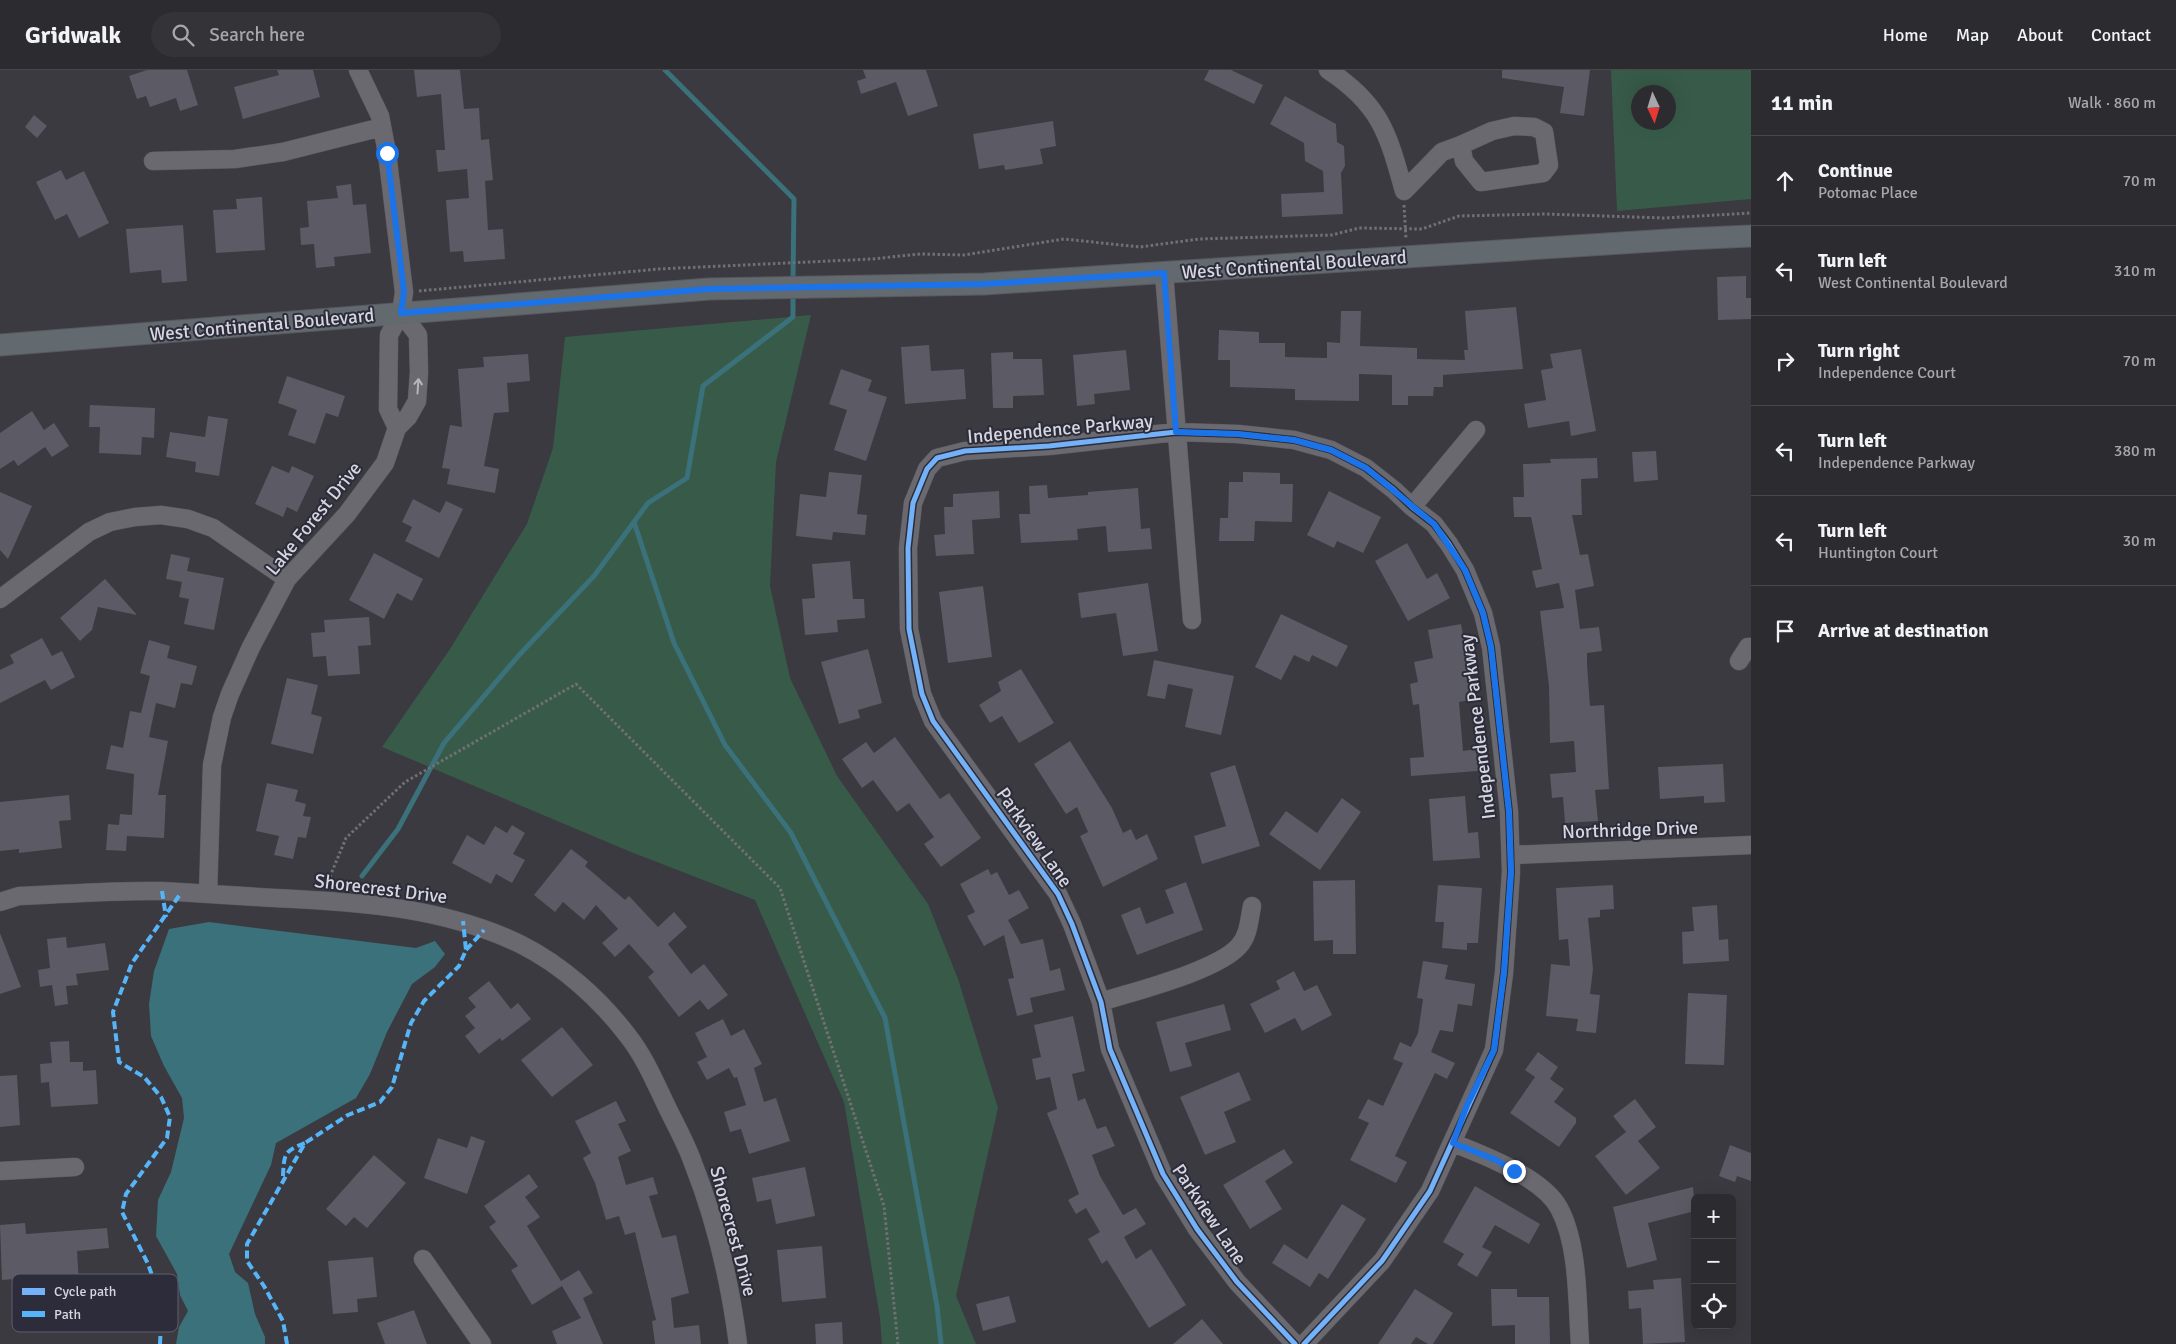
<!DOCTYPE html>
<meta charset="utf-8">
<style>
body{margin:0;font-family:Signika,sans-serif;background:#343438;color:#f1f3f6}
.controls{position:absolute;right:15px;bottom:15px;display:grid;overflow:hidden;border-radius:8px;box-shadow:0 5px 20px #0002}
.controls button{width:45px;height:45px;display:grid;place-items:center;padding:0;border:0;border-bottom:1px solid #48484c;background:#2c2c30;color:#f1f3f6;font:25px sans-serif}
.compass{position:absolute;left:1631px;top:15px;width:45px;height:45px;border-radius:50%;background:#2c2c30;box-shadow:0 5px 20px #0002;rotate:176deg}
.stop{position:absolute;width:15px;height:15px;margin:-11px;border:4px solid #1a73e8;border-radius:50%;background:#fff}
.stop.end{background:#1a73e8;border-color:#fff;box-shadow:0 1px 5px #0008}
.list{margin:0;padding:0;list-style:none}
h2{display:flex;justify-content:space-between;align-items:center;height:65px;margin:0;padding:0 20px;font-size:21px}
h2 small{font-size:16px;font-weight:400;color:#a6a7ab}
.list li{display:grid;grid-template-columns:32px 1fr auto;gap:15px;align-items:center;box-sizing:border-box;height:90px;padding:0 20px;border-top:1px solid #48484c}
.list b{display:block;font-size:19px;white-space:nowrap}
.list p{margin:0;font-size:16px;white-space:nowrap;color:#a6a7ab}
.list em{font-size:16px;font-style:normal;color:#a6a7ab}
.icon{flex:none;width:28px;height:28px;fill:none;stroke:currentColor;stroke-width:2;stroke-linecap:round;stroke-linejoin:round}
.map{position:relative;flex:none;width:1751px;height:1274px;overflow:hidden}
header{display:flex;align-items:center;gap:30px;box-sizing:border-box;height:70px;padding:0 25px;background:#2c2c30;border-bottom:1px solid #48484c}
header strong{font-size:24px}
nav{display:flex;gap:28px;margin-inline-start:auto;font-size:18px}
.search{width:350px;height:45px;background:#343438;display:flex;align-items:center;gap:12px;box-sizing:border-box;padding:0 18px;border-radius:28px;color:#a6a7ab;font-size:19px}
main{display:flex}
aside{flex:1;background:#2c2c30}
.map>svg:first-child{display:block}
.green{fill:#385b49;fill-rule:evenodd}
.water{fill:#3a717a}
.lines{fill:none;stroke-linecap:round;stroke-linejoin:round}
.stream{stroke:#3a717a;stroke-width:5}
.building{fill:#5b5a65}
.minor-casing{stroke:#58585f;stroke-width:19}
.major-casing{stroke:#58585f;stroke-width:23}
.path{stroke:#707075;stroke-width:3;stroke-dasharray:2.5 2.5;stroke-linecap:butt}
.minor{stroke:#69696f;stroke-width:18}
.major{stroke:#626a70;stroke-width:21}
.quiet{stroke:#56b5f8;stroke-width:4;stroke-dasharray:8 4;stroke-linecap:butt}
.cycleway-casing{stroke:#2c2c3a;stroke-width:8}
.cycleway{stroke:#73b2f8;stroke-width:5}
.oneway{stroke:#b5b5be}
.route{stroke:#1a73e8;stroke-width:6}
.labels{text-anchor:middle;stroke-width:4;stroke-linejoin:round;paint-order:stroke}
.street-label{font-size:19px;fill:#d6d6e0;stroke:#2c2c3a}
.key{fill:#2c2c3a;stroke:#5f5f6c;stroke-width:1}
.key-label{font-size:14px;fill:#d6d6e0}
</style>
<header>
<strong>Gridwalk</strong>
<div class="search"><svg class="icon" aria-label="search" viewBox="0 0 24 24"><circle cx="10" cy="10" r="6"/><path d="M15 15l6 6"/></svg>Search here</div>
<nav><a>Home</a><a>Map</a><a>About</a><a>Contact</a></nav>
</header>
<main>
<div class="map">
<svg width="1751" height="1274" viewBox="0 0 1751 1274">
<rect width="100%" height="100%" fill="#3a3a40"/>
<path class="green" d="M1611,0H1751V129L1617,141ZM1638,22H1668V52H1638Z
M811,245L776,392L770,516L790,608L837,706L928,834L958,909L998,1038L956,1226L976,1274H882L880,1248L844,1032L755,830L631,782L382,677L450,579L527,454L553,378L565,267Z"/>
<path class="water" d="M209,852L416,878L435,871L445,884L435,897L412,914L387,962L370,1004L356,1028L276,1073L271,1095L229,1184L235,1202L248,1213L255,1244L265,1267V1274H176L179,1257L188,1241L180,1225L177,1204L156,1166L158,1130L171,1102L184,1048L182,1028L164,996L151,966L149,934L154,901L169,859Z"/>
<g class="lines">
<path class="stream" d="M665,0L794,129L793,211
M634,452L674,573L725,675L791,763L885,948L937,1236L941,1274
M362,806L398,759L444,673L520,584L594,506L648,433L687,408L703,316L793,247V222"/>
</g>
<path class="building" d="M147,0H187L198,35L180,41L176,28L150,37L146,26L137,29L129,6Z
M277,0H313L320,27L243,49L234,17L279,5Z
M414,0H460L464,39L479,38L481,70L489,69L493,110L485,111L488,160L503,159L505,189L464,192L463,181L450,182L446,130L469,128L467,99L438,102L436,80H445L441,24L417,27Z
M863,0H926L938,36L908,46L896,12L861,24L857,11L866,8Z
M1209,0H1231L1263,15L1254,34L1204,10Z
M1502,0H1590L1584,46L1560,43L1564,17L1502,8Z
M1285,26L1336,54L1337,72L1344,76L1345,96L1341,103L1343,144L1282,147L1281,124L1324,122L1323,101L1305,91L1304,73L1270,54Z
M34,45L47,56L37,68L25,57Z
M1053,51L1056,76L1040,79L1043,94L1005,100L1004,95L979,99L973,64Z
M61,100L66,110L84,101L109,153L79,168L67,144L55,150L36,112Z
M351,114L353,135L366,134L371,183L334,187L335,196L316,198L314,174L301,175L300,158L309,157L307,131L338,128L336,116Z
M262,127L265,180L216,183L213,140L237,139L236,129Z
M183,155L187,211L162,213L161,200L130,203L126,159Z
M1746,206V228H1751V249L1718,250L1717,207Z
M1516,237L1523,299L1443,305V317H1434L1433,326H1408V335H1392V305L1359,304V331L1295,330V319L1230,317V290H1218L1219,260L1259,262V273H1285V287L1327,288V272L1340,273L1341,241H1361L1360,276L1417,278V289L1465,290L1464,280H1468L1465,241Z
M929,275L931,301L964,299L966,329L905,334L901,277Z
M1581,279L1596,361L1571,366L1569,351L1528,358L1524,334L1546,330L1541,300L1553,298L1550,284Z
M1126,280L1130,320L1094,324L1095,334L1077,336L1073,285Z
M1013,282V289H1042L1044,325L1013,326V338H993L991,283Z
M528,284L530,311L507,313L509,342L494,343L484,396L499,399L495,423L447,414L450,399L442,398L450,355L462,357L458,299L484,297L483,287Z
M841,299L872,310L868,321L887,327L866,391L834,380L847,340L829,334Z
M287,306L345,326L338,347L326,343L315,374L288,365L297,340L278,333Z
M90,335L155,338L154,368L142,367L141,385L99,383L100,357H89Z
M32,341L44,360L54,353L69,376L52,387L45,377L18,396L14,390L0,399V363Z
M208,346L228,349L219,406L195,402L196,392L166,387L170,362L205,367Z
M1656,381L1658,410L1634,412L1632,382Z
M1597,388L1598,408L1581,409L1582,445H1572L1580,485L1588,484L1594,516L1575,520L1580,559L1599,557L1602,581L1587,583V594L1590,636L1604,635L1609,719L1595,720L1598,751L1565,753L1563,727L1552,728L1550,704L1576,702L1574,671L1550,673L1549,616L1540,541L1564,538L1559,513L1536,518L1532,501L1542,499L1531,447H1514L1513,427H1524L1523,394L1551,393L1550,389Z
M272,396L289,403L292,396L314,406L297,442L287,437L283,447L255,434Z
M829,402L862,405L857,444L867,445L865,465L833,462L832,470L796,466L800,424L826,427Z
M1243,402L1280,403V414H1293L1292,452L1255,451L1254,471H1219L1220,448H1228L1229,412H1243Z
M1047,415L1048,428L1088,425V422L1138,418L1141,459L1150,458L1152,479L1108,482L1106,456L1077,459L1078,470L1021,473L1019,444H1030L1029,416Z
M999,421L1000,448L972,450L974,484L936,486L934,465L945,464L944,437H953V424Z
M1329,421L1381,447L1363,483L1337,471L1334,478L1307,465Z
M0,422L32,436L8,489L0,480Z
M413,429L440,443L446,431L463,439L439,488L405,471L412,457L402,452Z
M1407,473L1427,509L1437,503L1450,528L1408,551L1375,491Z
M374,483L423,509L412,531L397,523L384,549L349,530Z
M171,484L190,488L187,501L224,508L214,560L184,554L189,529L179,527L182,512L166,509Z
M850,491L853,529H864L865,548L837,550L838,562L805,565L802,529L815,528L812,494Z
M105,509L137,545L98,537L92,560L80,571L60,548Z
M1148,513L1158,581L1123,586L1116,543L1081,548L1078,523Z
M983,516L992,587L948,593L939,522Z
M1281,544L1348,576L1337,597L1312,585L1309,592L1294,585L1281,610L1255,597Z
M369,547L371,575L358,576L360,604L328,606L326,586L313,587L311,563L325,562L324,550Z
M1461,554L1475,629L1459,632L1463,681L1476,679L1478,701L1411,706L1410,688L1424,687L1419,634L1413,635L1410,614L1418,612L1414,592L1433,588L1428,560Z
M42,568L52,586L62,581L75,607L51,620L45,610L0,633V600L14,593L10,585Z
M149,570L170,576L167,588L197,596L192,615L181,613L175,638L156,633L149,667L168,671L158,725H166L164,768L127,766L126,781L106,780L108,754L119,755L120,744L132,745L134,704L106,699L111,675L123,678L130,641L141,643L150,606L140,603Z
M868,579L882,633L858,640L860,648L839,654L821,592Z
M1154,590L1234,606L1221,665L1185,657L1193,619L1168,614L1165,629L1147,626Z
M1021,599L1054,653L1019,673L1002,646L990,653L979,635L1001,621L998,612Z
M287,608L318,615L311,644L322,647L313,684L271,674Z
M895,667L940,729L949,723L981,768L941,797L924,774L934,767L909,733L897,742L873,710L862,718L842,689L866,672L874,683Z
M1070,671L1112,738L1123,763L1131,759L1136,770L1147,764L1158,789L1103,817L1080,766L1088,762L1077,737L1066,744L1034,694Z
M1723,694L1725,732L1704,733V726L1660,729L1658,697Z
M1235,695L1260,776L1202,794L1194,766L1226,756L1210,703Z
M267,713L298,720L295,731L306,734L303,746L311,747L306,768L298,767L293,789L274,785L279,766L256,761Z
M69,725L71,750L59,751L62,778L19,783V779L0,781V732Z
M1465,726L1468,763L1478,762L1480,788L1433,791L1429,729Z
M1342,728L1361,742L1320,800L1269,764L1286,741L1317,763Z
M512,755L525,763L513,784L525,790L512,813L496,804L491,814L452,793L467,765L484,775L495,756L507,763Z
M571,779L588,792L585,796L625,830L629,826L658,857L674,842L687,857L668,874L691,904L704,894L728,925L708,940L700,930L679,947L648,907L654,902L629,874L615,887L602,873L618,859L596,835L584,850L563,832L555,842L534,825Z
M988,799L991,805L997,802L1009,825L1019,820L1029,838L1008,850L1021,874L1043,869L1050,901L1060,898L1065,920L1030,928L1033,942L1017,946L1008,909L1014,908L1004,865L984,876L967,846L975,842L960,814Z
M1355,810L1356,884H1333V870L1314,871L1313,811Z
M1186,812L1203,860L1137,885L1121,845L1140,837L1146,854L1174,843L1165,820Z
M1438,815L1482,818L1478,873H1467V880L1442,878L1444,852H1435Z
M1613,815L1614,839L1600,840V847L1588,848L1593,899L1590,924L1600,925L1596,963L1576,961L1578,949L1546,946L1551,894L1570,896L1568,869L1559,870L1556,818Z
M1717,835L1719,870L1728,869L1729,891L1683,894L1682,862L1694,861L1692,837Z
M0,863L21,917L0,924Z
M66,867L67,878L105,873L109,900L76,904L78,915L66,916L68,934L55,936L52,915L40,917L38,900L50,898L47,869Z
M1423,891L1448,895L1445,909L1475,914L1472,936L1458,934L1453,962L1440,960L1431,982L1455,993L1447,1009L1435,1003L1395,1086L1407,1092L1396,1113L1350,1090L1369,1053L1358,1048L1368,1029L1383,1036L1403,993L1393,989L1400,972L1411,977L1418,963L1423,929L1417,928Z
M1294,901L1304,921L1317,915L1332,945L1302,961L1295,948L1265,963L1250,934L1280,919L1276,911Z
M489,911L511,939L518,933L531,949L502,971L500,968L479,984L465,966L475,958L465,946L476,937L468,928Z
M1688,923L1727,925L1724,995L1685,994Z
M1224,934L1231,960L1185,973L1192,996L1170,1002L1156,952Z
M1073,946L1085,1001L1072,1004L1078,1031L1085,1028L1097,1059L1106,1056L1115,1076L1092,1085L1100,1106L1123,1145L1136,1138L1146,1154L1124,1167L1136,1189L1151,1179L1186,1235L1149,1258L1107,1190L1102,1194L1088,1169L1100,1162L1086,1138L1076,1144L1068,1130L1079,1124L1047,1043L1057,1039L1050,1007L1036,1010L1032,989L1041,987L1034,955Z
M723,949L731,966L744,959L762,994L754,998L764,1032L776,1028L790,1071L749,1084L741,1059L730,1062L724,1042L746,1035L737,1007L734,1008L729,998L707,1010L697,992L707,987L695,963Z
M562,957L593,995L552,1027L521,990Z
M69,971L70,992H83V1001L96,1000L98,1034L51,1037L49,1012L41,1013L40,994L52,993L50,972Z
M1538,982L1558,997L1550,1009L1564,1019L1554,1032L1576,1048V1053L1559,1077L1510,1043L1535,1007L1525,1000Z
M1239,1002L1251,1030L1224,1042L1236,1072L1205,1085L1180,1027Z
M17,1005L20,1055L0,1057V1006Z
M1635,1029L1656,1057L1638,1071L1660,1098L1626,1125L1595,1086L1626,1062L1613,1046Z
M616,1031L626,1051L618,1054L631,1081L618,1087L626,1115L653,1107L658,1124L649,1126L662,1168L676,1165L689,1223L671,1228L674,1258L699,1255L701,1274H655L652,1251L656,1250L635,1162L625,1165L619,1146L606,1150L595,1113L583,1088L591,1083L575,1051Z
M471,1066L485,1071L467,1124L424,1108L438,1068L467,1078Z
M1730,1075L1751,1083V1111L1737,1106L1735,1112L1719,1106Z
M1284,1079L1293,1093L1265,1111L1282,1139L1250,1159L1223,1115Z
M374,1085L406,1113L367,1158L354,1147L346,1156L326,1139Z
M805,1097L815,1146L776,1154L771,1129L757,1132L752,1108Z
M529,1104L538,1117L525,1127L540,1147L527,1156L561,1211L579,1200L593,1223L583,1228L603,1274H557L552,1261L581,1248L562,1216L532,1235L511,1200L518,1196L489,1157L496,1152L484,1136Z
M1475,1116L1540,1154L1529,1174L1495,1155L1482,1177L1492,1182L1477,1207L1457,1195L1464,1184L1443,1172Z
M1693,1117L1695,1141L1648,1153L1657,1190L1627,1198L1613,1137Z
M1342,1134L1366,1149L1328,1209L1319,1203L1310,1217L1272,1193L1284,1174L1307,1189Z
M25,1153L26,1164L107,1158L109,1178L77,1181L80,1228L53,1229L52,1206L2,1210L0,1155Z
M822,1176L826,1228L782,1232L777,1180Z
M373,1187L377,1227L357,1229L358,1242L333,1244L328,1191Z
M1681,1208L1685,1272L1643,1274L1641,1238L1629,1239L1628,1221L1654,1219L1653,1210Z
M1415,1219L1453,1243L1433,1274H1428L1416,1267L1411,1274H1378Z
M1491,1219H1517V1227H1549L1550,1274H1515V1255L1492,1256Z
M1009,1226L1016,1252L983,1261L976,1234Z
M414,1240L427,1274H385L377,1253Z
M1202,1249L1223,1274H1173L1192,1258Z
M842,1252L843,1274H816L815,1254Z"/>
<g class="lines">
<defs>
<path id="minor" d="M358,0L380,46L387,83L404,222L401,243L389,265L388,339L397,358
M1328,0C1380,34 1388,63 1404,121
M1514,56L1534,57L1544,62L1549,95L1543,103L1481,112L1464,91L1461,75L1492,61Z
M153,91L235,89L283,82L382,57
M1404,121L1442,82L1461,75
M1164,203L1192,550
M1412,437L1476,360
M0,529L89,462L110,452L135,447L161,445L188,449L213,458L287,509
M1739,591L1748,577H1751
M1511,785L1751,775
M208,824L212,695L222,647L230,624L251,577L287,509L347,444L385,393L397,358L408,347L417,331L419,302L418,265L401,243
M0,832L19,826C66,824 115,820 162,821C199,823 237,826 275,828C359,832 443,837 520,874C562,895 600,929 628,966C644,986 655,1012 666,1035C675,1054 686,1073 693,1093C716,1151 730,1212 738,1274
M1101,932C1135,921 1217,901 1239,876C1249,865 1249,850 1252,836
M1453,1073C1484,1085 1543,1108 1559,1138C1579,1175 1577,1233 1580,1274
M0,1101L75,1097
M423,1189L482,1274
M1295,1274L1237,1212L1197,1159L1163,1104L1110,979L1101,932L1072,854L1058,824L933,651L922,624L909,559L908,478L913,433L927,399L937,388L965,381L1049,376L1176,362L1238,364L1294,370L1331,380L1366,398L1394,420L1412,437L1434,454L1449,474L1465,500L1483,543L1491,577L1509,742L1511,802L1504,903L1494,980L1430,1121L1382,1191L1304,1274"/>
<path id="major" d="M0,275L709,219L984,214L1684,169L1751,166"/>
</defs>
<use href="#minor" class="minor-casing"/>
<use href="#major" class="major-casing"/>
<path class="path" d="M1404,135L1406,169
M419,221L659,199L872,189L920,184L964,185L1064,169L1140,177L1199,169L1332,165L1359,158L1422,159L1459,146L1545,144L1664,148L1751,143
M326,816L346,768L405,712L576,614L780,818L884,1136L898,1274"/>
<use href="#minor" class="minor"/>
<use href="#major" class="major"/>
<path class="quiet" d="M162,821L166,847
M466,880L484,860
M283,1106C284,1084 284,1081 305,1073
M160,1274L162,1233L148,1194L122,1142L126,1124L167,1068L170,1047L161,1027L144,1007L119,992L113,942L132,893L181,823
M287,1274L283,1251L264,1216L247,1191V1174L305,1073L348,1045L380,1032L392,1017L411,953L424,931L459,896L466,880L463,851"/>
<defs>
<path id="cycleway" d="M1295,1274L1237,1212L1197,1159L1163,1104L1110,979L1101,932L1072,854L1058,824L933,651L922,624L909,559L908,478L913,433L927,399L937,388L965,381L1049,376L1176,362L1238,364L1294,370L1331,380L1366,398L1394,420L1412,437L1434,454L1449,474L1465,500L1483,543L1491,577L1509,742L1511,802L1504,903L1494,980L1430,1121L1382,1191L1304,1274"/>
</defs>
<use href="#cycleway" class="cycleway-casing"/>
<use href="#cycleway" class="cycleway"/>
</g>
<defs><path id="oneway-shaft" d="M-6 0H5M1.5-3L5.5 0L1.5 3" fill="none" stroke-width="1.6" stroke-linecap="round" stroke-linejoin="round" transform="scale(1.25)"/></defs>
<use class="oneway" href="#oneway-shaft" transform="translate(418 316) rotate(-86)"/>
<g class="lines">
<path class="route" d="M387,83L404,222L401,243L709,219L984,214L1164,203L1176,362L1238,364L1294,370L1331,380L1366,398L1434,454L1465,500L1483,543L1491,577L1509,742L1511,802L1504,902L1494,980L1467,1035L1453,1073L1496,1090L1514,1101"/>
</g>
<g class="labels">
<g class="street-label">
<text transform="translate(1294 194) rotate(-4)" y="7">West Continental Boulevard</text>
<text transform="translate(262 254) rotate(-5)" y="7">West Continental Boulevard</text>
<text transform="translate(1060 358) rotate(-5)" y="7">Independence Parkway</text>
<text transform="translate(313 448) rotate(-51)" y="7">Lake Forest Drive</text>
<text transform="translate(1477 657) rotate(-97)" y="7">Independence Parkway</text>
<text transform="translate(1630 759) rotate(-2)" y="7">Northridge Drive</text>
<text transform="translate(1035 767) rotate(55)" y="7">Parkview Lane</text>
<text transform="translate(381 818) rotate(7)" y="7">Shorecrest Drive</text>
<text transform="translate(1210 1144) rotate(56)" y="7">Parkview Lane</text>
<text transform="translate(734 1161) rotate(75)" y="7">Shorecrest Drive</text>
</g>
</g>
<rect x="12" y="1204" width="166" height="58" rx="8" class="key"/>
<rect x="22" y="1218" width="23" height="7" fill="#73b2f8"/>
<rect x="22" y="1241" width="23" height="6" fill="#56b5f8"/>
<g class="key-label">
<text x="54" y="1226">Cycle path</text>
<text x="54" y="1249">Path</text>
</g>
</svg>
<div class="controls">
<button>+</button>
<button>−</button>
<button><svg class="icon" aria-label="locate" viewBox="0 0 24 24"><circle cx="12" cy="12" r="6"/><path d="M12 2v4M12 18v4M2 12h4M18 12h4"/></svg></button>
</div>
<svg class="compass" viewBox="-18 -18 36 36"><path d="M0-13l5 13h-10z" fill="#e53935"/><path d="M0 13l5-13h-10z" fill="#a6a7ab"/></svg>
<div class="stop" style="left:387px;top:83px"></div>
<div class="stop end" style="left:1514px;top:1101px"></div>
</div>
<aside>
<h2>11 min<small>Walk · 860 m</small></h2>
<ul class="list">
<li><svg class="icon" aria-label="ahead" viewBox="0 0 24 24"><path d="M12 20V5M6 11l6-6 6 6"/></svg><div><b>Continue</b><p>Potomac Place</p></div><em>70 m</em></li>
<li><svg class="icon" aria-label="left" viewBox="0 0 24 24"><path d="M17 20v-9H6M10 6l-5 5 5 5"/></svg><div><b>Turn left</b><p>West Continental Boulevard</p></div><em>310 m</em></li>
<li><svg class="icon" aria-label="right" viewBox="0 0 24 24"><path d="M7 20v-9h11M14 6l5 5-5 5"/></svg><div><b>Turn right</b><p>Independence Court</p></div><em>70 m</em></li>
<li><svg class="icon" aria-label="left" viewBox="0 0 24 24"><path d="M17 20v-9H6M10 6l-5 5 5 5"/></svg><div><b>Turn left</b><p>Independence Parkway</p></div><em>380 m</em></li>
<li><svg class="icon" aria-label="left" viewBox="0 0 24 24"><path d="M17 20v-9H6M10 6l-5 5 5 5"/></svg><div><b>Turn left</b><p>Huntington Court</p></div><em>30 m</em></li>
<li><svg class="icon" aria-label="arrive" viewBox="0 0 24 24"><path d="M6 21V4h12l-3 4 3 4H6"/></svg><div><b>Arrive at destination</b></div></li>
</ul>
</aside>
</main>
